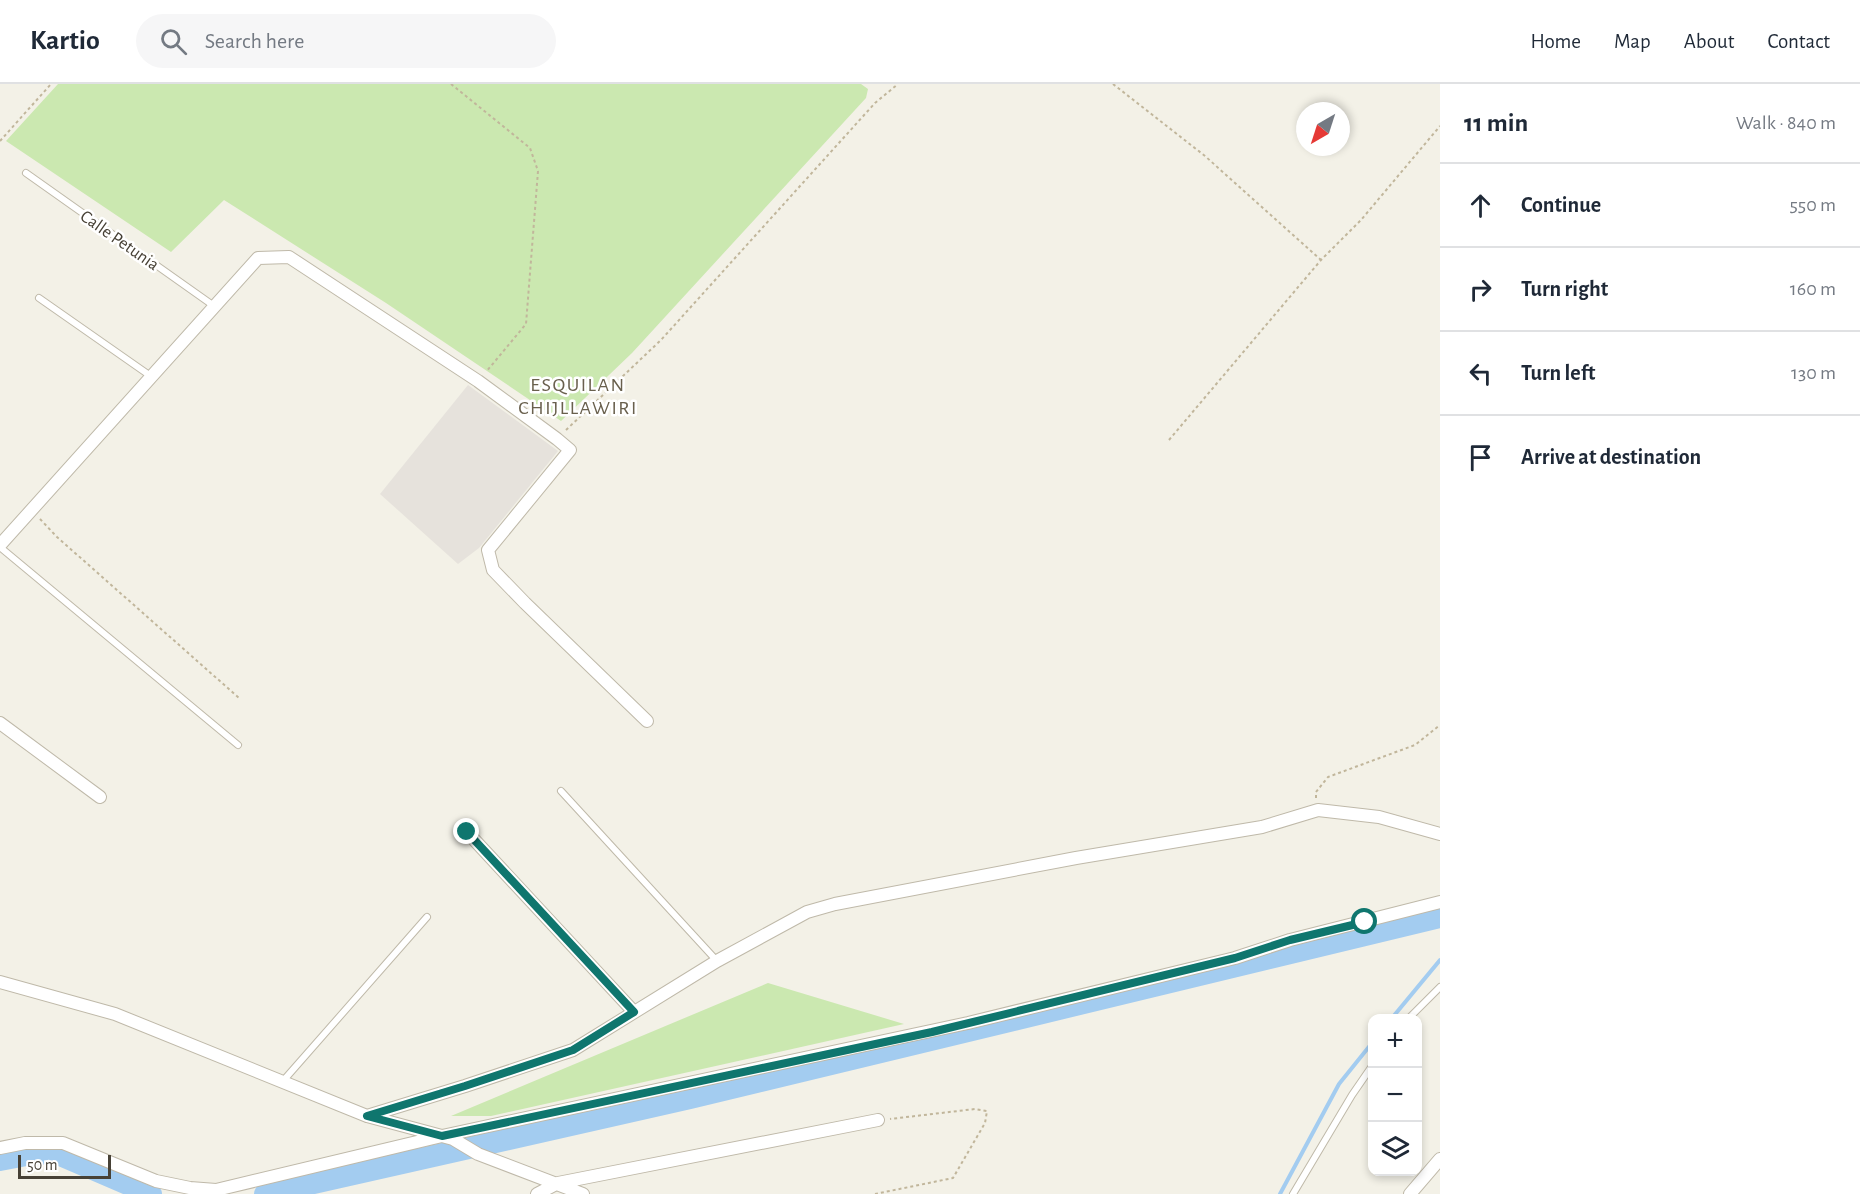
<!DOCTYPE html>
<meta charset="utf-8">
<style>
body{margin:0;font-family:"Alegreya Sans",sans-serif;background:#f6f6f7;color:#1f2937}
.controls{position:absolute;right:18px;bottom:18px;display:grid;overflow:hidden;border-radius:12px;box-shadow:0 3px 9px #0003}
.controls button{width:54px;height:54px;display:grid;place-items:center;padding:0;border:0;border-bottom:2px solid #e0e1e3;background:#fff;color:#1f2937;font:30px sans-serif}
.compass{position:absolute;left:1296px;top:18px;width:54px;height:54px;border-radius:50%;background:#fff;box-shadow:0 3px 9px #0003;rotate:219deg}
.scale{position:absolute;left:18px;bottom:15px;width:93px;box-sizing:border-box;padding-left:6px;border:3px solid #474136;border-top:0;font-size:16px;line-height:21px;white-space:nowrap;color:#474136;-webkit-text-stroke:4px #fff;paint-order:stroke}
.stop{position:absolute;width:18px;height:18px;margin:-14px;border:4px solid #0f766e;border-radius:50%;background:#fff}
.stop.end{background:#0f766e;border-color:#fff;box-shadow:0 2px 6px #0008}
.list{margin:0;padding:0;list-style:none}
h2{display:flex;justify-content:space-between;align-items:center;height:78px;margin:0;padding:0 24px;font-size:26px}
h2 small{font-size:20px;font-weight:400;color:#747a83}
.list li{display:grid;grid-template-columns:39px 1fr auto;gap:18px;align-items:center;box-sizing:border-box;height:84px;padding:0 24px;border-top:2px solid #e0e1e3}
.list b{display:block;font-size:22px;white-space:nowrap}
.list em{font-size:20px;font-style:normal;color:#747a83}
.icon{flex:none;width:33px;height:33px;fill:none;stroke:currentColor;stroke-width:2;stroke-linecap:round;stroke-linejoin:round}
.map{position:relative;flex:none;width:1440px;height:1110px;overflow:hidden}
header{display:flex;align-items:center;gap:36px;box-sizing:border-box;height:84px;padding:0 30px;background:#fff;border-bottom:2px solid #e0e1e3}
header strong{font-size:28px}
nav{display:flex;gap:33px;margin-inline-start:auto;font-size:21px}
.search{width:420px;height:54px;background:#f6f6f7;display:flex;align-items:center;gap:15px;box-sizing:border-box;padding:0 21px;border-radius:33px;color:#747a83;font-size:22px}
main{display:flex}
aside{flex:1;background:#fff}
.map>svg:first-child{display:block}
.industrial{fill:#e6e2dc}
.green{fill:#cbe8b0}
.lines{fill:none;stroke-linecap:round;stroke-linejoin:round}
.stream{stroke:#a3ccf0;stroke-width:4}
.river{stroke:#a3ccf0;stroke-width:22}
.lane-casing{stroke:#bfb9a9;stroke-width:8}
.street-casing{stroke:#bfb9a9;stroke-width:14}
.path{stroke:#c1b69b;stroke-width:2;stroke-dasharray:3 3;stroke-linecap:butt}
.lane{stroke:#fff;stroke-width:6}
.street{stroke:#fff;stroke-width:12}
.route{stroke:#0f766e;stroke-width:8}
.labels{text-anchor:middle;stroke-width:5;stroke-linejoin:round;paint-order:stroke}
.street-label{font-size:18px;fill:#474136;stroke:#fff}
.neighbourhood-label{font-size:20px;letter-spacing:1.5px;fill:#69604d;stroke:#fff}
</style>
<header>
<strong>Kartio</strong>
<div class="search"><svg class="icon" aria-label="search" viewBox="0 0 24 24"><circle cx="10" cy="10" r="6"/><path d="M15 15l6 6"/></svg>Search here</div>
<nav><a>Home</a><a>Map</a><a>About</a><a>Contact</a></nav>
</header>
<main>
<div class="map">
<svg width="1440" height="1110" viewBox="0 0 1440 1110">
<rect width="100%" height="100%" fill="#f3f1e7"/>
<path class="industrial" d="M468,301L558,367L479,464L458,480L380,410Z"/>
<path class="green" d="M58,0H861L868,5L866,14L632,269L561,337L386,219L224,116L171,168L6,57Z
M768,899L904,940L491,1032H451Z"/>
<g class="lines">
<path class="stream" d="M1392,934L1440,876
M1280,1110L1339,1000L1372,959"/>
<path class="river" d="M0,1076L37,1069L60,1071L151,1110
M265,1110L690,1014L1440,833"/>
<defs>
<path id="lane" d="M26,89L214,222
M39,214L152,293
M0,463L238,661
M561,707L717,877
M1409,934L1440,903
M283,997L427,833
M1293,1110L1352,1011L1372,982"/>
<path id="street" d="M0,461L258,174L289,173L478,297L557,355L570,366L488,466L493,486L525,519L647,637
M0,639L100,713
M467,748L634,928
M0,898L115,930L367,1032L453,1055L478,1070L583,1110
M367,1032L465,1002L573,966L717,877L807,828L835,820L1076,774L1262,743L1318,726L1379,733L1440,750
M0,1064L25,1059H63L156,1097L190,1104L216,1106L442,1052L968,939L1235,874L1290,856L1440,818
M537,1110L558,1099L878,1036
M1410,1110L1440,1075"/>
</defs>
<use href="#lane" class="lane-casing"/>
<use href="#street" class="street-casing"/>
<path class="path" d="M451,0L530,64L538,87L526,240L486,288
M1113,0L1205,72L1321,176
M0,57L51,0
M566,346L661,256L875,19L898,0
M1169,356L1321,176L1361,136L1440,42
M40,435L57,453L239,614
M1316,714V708L1328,693L1415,661L1440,641
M875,1110L953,1094L985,1039L987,1027L975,1025L890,1035"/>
<use href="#lane" class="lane"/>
<use href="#street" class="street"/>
</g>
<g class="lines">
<path class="route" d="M467,748L634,928L573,966L465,1002L367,1032L442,1052L932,948L1235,874L1290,856L1365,838"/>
</g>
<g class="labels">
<g class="street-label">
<text transform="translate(120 156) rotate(35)" y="6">Calle Petunia</text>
</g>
<g class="neighbourhood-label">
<text x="578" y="307">ESQUILAN<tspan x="578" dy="23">CHIJLLAWIRI</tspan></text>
</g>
</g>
</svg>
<div class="controls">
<button>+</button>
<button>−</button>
<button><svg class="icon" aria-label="layers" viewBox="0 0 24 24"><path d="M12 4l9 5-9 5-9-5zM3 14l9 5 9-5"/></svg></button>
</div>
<svg class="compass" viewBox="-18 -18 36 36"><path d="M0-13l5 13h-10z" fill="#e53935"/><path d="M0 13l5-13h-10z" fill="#747a83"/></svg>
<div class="scale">50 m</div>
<div class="stop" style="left:1365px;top:838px"></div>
<div class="stop end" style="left:467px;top:748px"></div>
</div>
<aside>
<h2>11 min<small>Walk · 840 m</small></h2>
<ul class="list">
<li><svg class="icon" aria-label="ahead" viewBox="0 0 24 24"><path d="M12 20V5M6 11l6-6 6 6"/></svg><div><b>Continue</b></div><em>550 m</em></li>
<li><svg class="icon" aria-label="right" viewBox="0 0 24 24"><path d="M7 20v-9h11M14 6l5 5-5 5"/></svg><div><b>Turn right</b></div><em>160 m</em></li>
<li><svg class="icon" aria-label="left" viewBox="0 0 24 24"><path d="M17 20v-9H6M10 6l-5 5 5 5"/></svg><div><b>Turn left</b></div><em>130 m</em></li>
<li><svg class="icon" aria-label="arrive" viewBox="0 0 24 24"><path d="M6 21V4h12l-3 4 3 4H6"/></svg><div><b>Arrive at destination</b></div></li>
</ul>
</aside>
</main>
